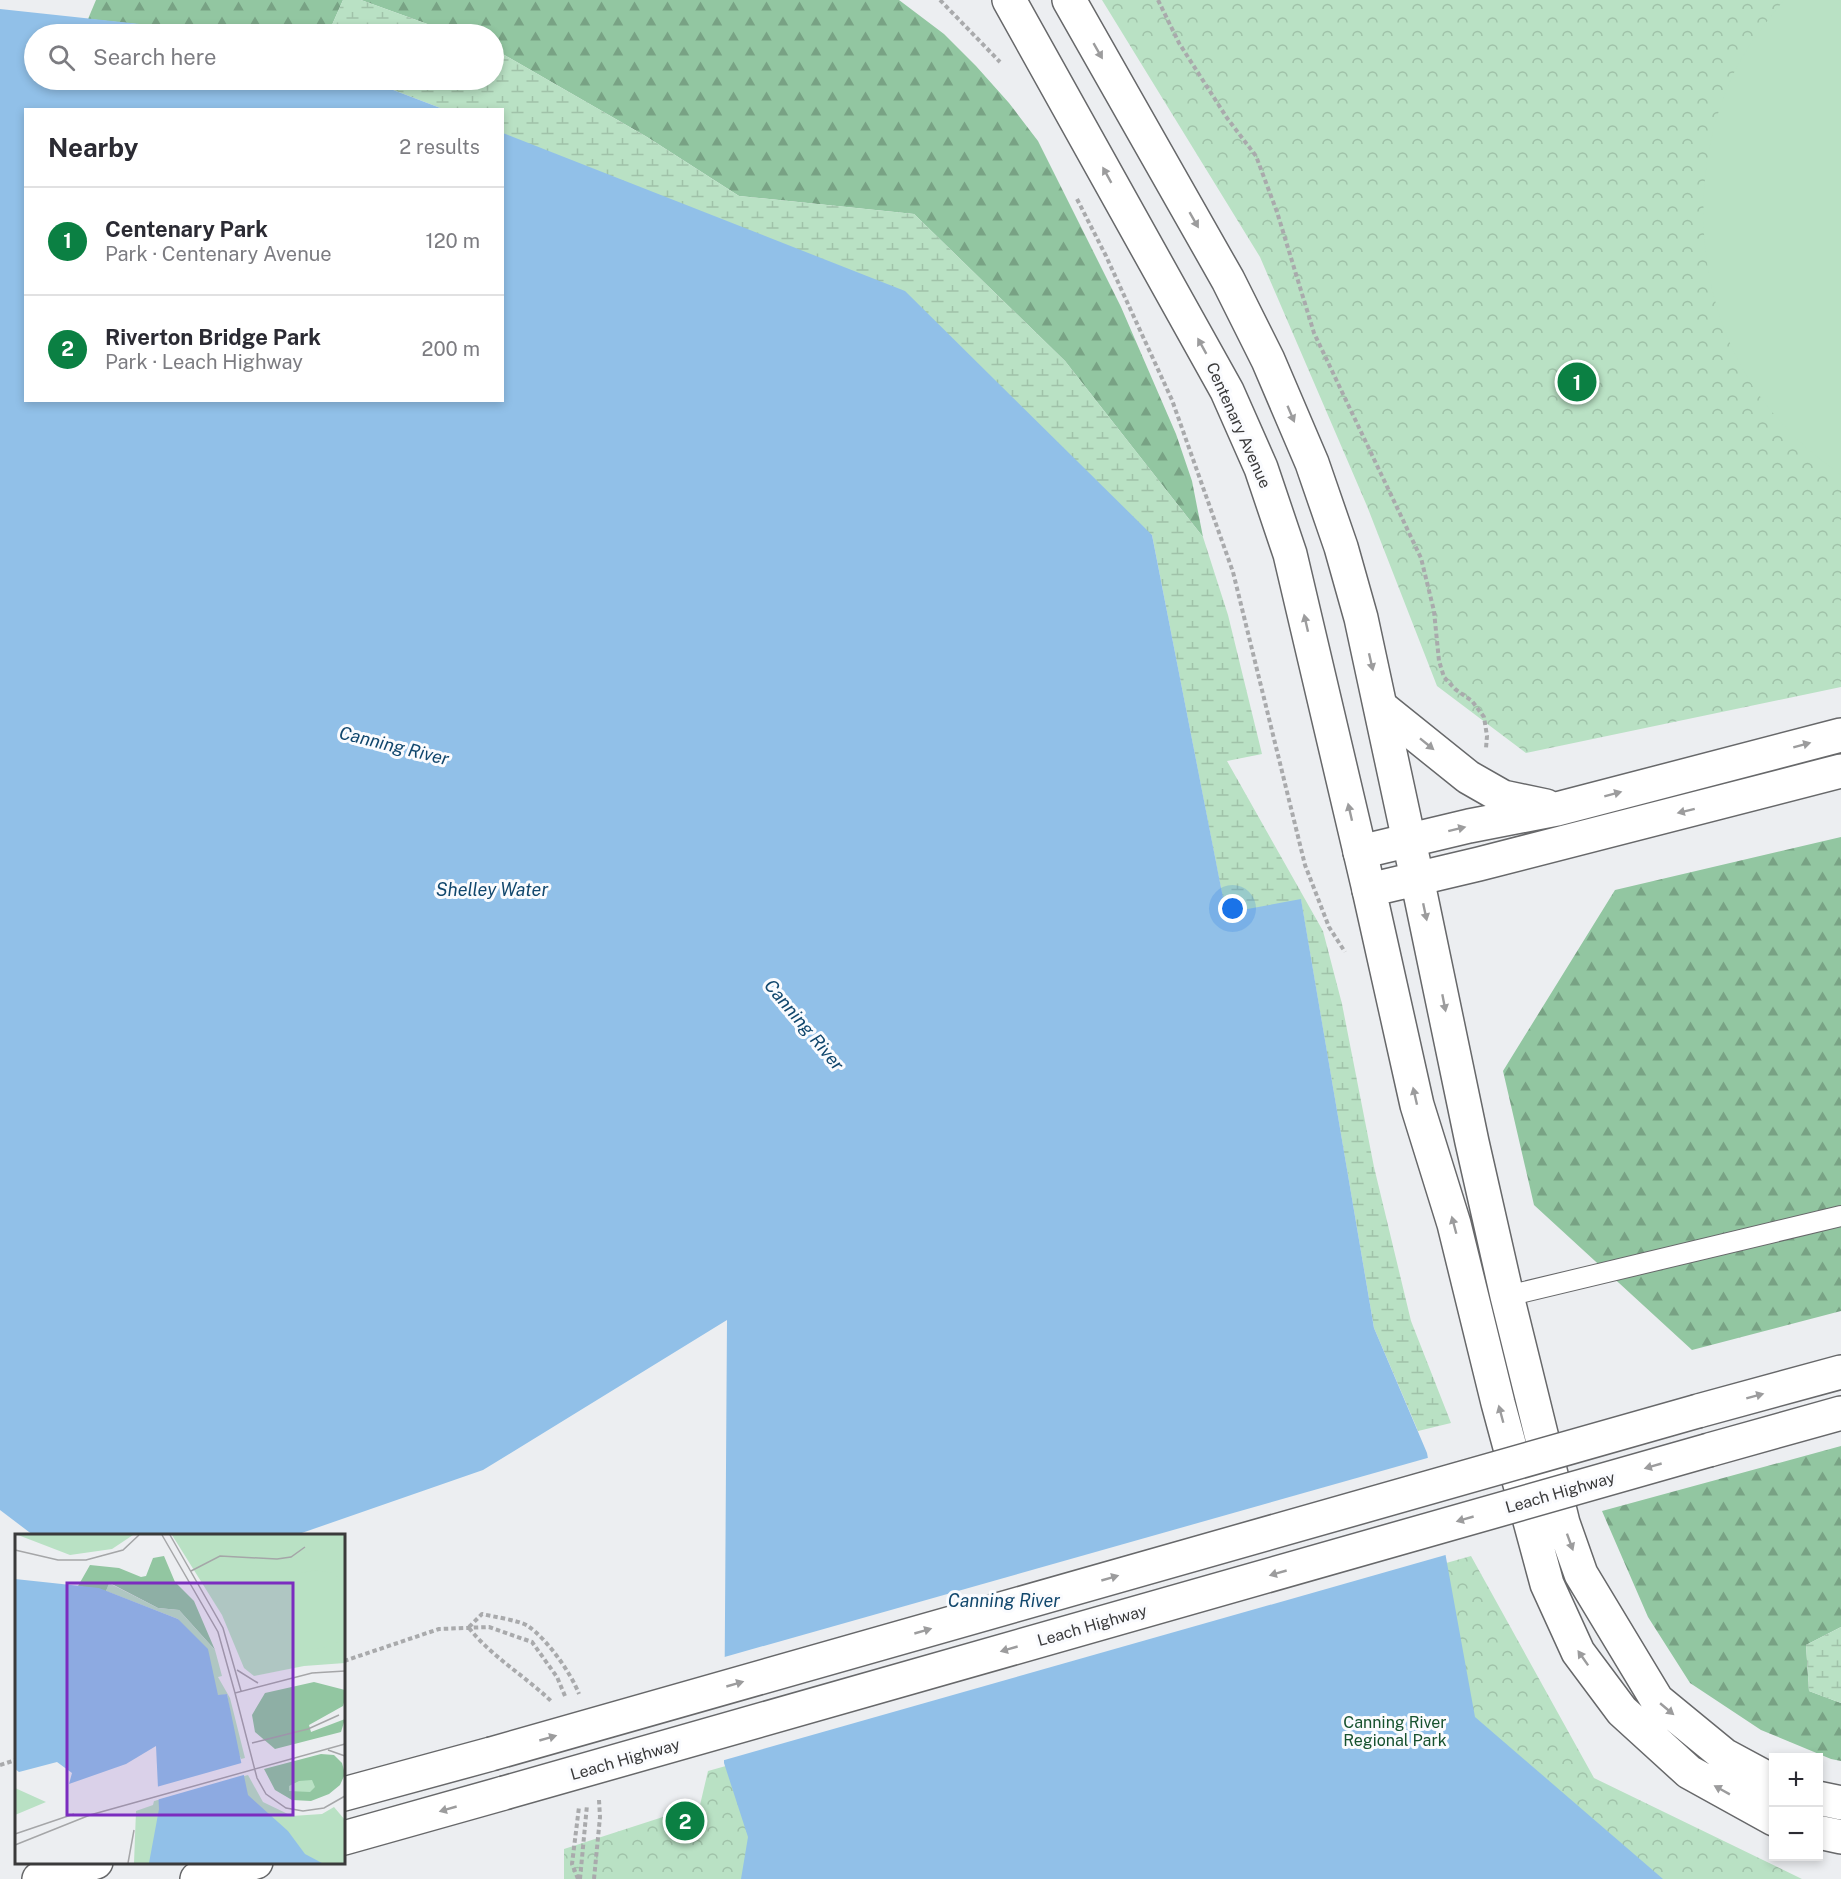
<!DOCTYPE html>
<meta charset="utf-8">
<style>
body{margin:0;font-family:"Public Sans",sans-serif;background:#f7f7f7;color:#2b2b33}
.controls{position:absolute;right:18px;bottom:18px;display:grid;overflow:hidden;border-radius:0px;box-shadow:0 3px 9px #0003}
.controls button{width:54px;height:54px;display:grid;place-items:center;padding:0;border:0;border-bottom:2px solid #e1e1e2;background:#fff;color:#2b2b33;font:30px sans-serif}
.you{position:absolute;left:1233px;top:909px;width:21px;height:21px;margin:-15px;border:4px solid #fff;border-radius:50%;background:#1a73e8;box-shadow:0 0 0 9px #1a73e833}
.badge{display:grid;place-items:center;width:39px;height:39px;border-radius:50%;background:#0b8043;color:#fff;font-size:20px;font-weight:700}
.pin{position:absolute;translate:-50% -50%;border:3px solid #fff;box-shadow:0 2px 6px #0006}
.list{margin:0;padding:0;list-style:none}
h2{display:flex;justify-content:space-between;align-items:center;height:78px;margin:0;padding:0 24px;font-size:26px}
h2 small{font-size:20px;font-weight:400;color:#7c7c81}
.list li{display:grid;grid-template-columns:39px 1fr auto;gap:18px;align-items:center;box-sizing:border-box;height:108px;padding:0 24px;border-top:2px solid #e1e1e2}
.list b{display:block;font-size:22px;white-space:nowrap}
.list p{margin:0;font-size:20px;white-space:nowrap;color:#7c7c81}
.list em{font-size:20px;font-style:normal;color:#7c7c81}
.icon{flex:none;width:33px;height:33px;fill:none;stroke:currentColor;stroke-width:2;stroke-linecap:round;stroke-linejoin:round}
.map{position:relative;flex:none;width:1841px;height:1879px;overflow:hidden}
.search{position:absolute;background:#fff;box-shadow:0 3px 9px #0003;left:24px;top:24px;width:480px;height:66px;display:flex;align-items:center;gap:15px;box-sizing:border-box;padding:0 21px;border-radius:33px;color:#7c7c81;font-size:22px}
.panel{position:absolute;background:#fff;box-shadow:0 3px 9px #0003;left:24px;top:108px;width:480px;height:294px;border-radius:0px}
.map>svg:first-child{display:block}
.forest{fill:url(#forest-firs)}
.wetland{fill:url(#wetland-marsh)}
.park{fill:url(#park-crowns)}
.pitch{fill:#b9e1c4}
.water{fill:#91c0e8}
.pier{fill:#eceef1}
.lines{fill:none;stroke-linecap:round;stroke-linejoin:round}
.lane-casing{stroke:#67686a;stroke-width:22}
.primary-casing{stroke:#67686a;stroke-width:36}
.highway-casing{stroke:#67686a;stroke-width:36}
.path{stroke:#a9aaac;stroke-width:4;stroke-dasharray:4.5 3;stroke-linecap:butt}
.lane{stroke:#fff;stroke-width:20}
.primary{stroke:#fff;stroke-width:33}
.highway{stroke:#fff;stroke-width:33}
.highway-bridge-casing{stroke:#67686a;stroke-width:36;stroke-linecap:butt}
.highway-bridge{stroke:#fff;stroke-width:33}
.oneway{fill:#9c9c9d}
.labels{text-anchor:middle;stroke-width:6;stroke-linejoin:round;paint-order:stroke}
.street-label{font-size:16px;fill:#3a3a3b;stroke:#fafbfe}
.park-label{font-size:16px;fill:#17522f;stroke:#fafbfe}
.water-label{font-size:18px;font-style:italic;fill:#11476d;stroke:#fafbfe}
.inset-road{fill:none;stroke:#a5a6a8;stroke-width:1.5}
.view{fill:#7b2cbf;fill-opacity:0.15;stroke:#7b2cbf;stroke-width:3}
.inset-edge{fill:none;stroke:#3a3a3b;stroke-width:3}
</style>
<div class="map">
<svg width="1841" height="1879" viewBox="0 0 1841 1879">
<defs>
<pattern id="forest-firs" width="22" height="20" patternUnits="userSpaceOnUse" patternTransform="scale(1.5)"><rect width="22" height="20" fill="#92c6a1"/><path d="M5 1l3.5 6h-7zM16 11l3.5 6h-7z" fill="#78a284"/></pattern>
<pattern id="wetland-marsh" width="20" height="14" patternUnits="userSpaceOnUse" patternTransform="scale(1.5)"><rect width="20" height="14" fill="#b9e1c4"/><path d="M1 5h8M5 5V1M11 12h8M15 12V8" fill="none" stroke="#a0c2a9"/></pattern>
<pattern id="park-crowns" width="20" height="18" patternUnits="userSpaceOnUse" patternTransform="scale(1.5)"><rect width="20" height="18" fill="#b9e1c4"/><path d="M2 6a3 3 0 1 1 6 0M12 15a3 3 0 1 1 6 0" fill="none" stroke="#a0c2a9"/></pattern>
</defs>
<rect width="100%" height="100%" fill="#eceef1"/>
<path class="forest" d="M96,0H343L328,34H233L88,19Z
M361,0H899L944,34L976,66L1009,103L1038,141L1121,307L1176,434L1192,481L1203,537L1065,361L914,214L739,196L647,137L494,49V34H455Z
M1841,837V1311L1692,1350L1534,1205L1503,1071L1615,890Z
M1841,1446V1627L1806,1645L1809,1691L1841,1703V1761L1831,1759L1761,1730L1690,1683L1648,1617L1602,1511Z"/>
<path class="wetland" d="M343,0H361L455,34H328Z
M494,49L647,137L739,196L914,214L1065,361L1203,537L1228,615L1262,754L1227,761L1323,931L1342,1004L1374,1167L1411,1321L1451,1423L1418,1431L1374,1328L1301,900L1226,914L1152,535L503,133L502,110L443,109L367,80H494Z
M1841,1627V1703L1809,1691L1806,1645Z"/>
<path class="park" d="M1102,0H1841V687L1526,753L1437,686L1367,506L1260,257Z
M1471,1556L1594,1778L1802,1879H564V1849L700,1805L708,1771Z"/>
<path class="pitch" d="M1784,0H1841V475C1819,459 1798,442 1780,421C1698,331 1682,189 1731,79C1744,50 1764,25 1784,0Z"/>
<path class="water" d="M0,9L233,34H34V80H367L443,109L26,110V400H502L503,133L905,291L1152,535L1226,913L1301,899L1374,1328L1427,1453L1475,1717L1663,1879H741L748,1837L724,1763L727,1320L483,1470L296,1535H33L0,1510Z"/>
<path class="pier" d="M1431,1457L1449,1554L721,1761V1658Z"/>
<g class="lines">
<defs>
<path id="lane" d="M1507,1296L1841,1216"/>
<path id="primary" d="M1009,0L1227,391L1261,468L1290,554L1369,890
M1069,0L1228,280L1268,360L1312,463L1341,547L1361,618L1417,878"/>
<path id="highway" d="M1381,707L1468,777L1503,797L1546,806
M1360,852L1469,826L1557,809L1841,735
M1417,878L1472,1142L1507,1296L1563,1523L1581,1574L1657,1700L1724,1755L1774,1782
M1698,1411L1841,1372
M1709,1450L1841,1413
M344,1794L491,1754
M1818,1798L1841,1803
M1774,1819L1689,1772L1622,1711L1578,1652L1547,1584L1498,1403L1454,1224L1417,1105L1369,890L1479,864L1841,771
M1818,1832L1841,1837
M344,1838L504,1793
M39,1879L96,1862
M197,1879L256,1862"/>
</defs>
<use href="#lane" class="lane-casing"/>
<use href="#primary" class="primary-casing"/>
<use href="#highway" class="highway-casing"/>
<path class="path" d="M940,0L1000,62
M1158,0L1179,43L1227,118L1256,156L1277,212L1314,333L1421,558L1434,611L1439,661L1444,677L1455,689L1472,701L1484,717L1487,736L1486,748
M1077,199L1106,256L1172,400L1233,572L1305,865L1329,927L1345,952
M469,1627L482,1614C494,1617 518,1620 528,1626C547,1639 571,1673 579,1694
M469,1628C492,1657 525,1676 551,1701
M344,1661L439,1629L489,1627L532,1642L557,1677L565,1696
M0,1765L16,1760
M578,1879L572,1864L579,1807
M580,1879L587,1805
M594,1879L600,1817L599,1800"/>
<use href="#lane" class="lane"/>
<use href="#primary" class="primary"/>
<use href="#highway" class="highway"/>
<defs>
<path id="highway-bridge" d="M491,1754L1698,1411
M504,1793L1709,1450"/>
</defs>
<use href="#highway-bridge" class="highway-bridge-casing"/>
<use href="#highway-bridge" class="highway-bridge"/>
</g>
<defs><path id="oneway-solid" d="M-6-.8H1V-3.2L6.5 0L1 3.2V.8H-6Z" transform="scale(1.5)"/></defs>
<g class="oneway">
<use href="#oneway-solid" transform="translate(1098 51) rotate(60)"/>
<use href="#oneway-solid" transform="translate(1107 175) rotate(-119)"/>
<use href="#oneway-solid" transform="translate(1194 220) rotate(60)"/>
<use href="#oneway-solid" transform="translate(1202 346) rotate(-119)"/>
<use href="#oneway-solid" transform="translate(1291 414) rotate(67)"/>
<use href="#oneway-solid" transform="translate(1306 623) rotate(-103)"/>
<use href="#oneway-solid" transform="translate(1371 662) rotate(77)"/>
<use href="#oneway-solid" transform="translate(1427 744) rotate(39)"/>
<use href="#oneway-solid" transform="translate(1802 745) rotate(-15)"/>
<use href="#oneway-solid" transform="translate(1613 794) rotate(-15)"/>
<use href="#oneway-solid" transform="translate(1686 811) rotate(166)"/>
<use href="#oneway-solid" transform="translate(1350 812) rotate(-103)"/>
<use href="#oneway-solid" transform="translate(1457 829) rotate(-14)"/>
<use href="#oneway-solid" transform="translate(1425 912) rotate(78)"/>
<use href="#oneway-solid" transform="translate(1444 1003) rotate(79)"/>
<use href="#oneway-solid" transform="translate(1415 1096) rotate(-103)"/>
<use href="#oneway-solid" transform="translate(1454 1225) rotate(-105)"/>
<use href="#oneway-solid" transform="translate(1755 1396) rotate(-15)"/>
<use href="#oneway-solid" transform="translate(1501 1414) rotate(-105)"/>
<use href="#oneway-solid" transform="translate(1653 1466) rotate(164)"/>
<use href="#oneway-solid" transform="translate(1465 1519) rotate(164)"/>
<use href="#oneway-solid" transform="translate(1570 1542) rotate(70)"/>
<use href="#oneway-solid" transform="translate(1278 1573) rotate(164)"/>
<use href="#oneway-solid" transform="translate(1110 1578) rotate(-16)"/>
<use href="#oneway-solid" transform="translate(923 1631) rotate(-16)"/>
<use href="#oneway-solid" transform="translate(1009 1649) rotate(164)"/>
<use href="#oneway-solid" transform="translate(1583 1658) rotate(-125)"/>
<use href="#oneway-solid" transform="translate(735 1684) rotate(-16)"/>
<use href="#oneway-solid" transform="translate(1667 1709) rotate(40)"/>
<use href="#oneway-solid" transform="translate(548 1738) rotate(-16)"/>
<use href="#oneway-solid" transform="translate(1722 1790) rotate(-151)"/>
<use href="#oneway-solid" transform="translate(448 1809) rotate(164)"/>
</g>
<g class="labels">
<g class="street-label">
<text transform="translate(1239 425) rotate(66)" y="6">Centenary Avenue</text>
<text transform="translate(1560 1492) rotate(-16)" y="6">Leach Highway</text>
<text transform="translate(1092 1625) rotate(-16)" y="6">Leach Highway</text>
<text transform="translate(625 1759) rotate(-16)" y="6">Leach Highway</text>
</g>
<g class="park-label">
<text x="1395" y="1728">Canning River<tspan x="1395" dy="18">Regional Park</tspan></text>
</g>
<g class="water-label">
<text transform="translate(394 746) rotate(14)" y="6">Canning River</text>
<text x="492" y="896">Shelley Water</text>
<text transform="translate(804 1025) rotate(50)" y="6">Canning River</text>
<text x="1004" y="1607">Canning River</text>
</g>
</g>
<g transform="translate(15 1534)">
<rect width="330" height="330" fill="#eceef1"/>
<path d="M3,1H118L97,15L55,21Z" fill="#b9e1c4"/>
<path d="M149,22L160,48L179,67L200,116L164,76L143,74L95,49L91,57L63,52L75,31L104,34L126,43L131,42L138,24ZM299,148L330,156V165L328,172L294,191L296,198L330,185L326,198L260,215L240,198L237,181L250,159ZM306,220L319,221L327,229L330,240L325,251L314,260L296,267L277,266L260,256L249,235Z" fill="#92c6a1"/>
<path d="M94,49L143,74L164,76L200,116L207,142L203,143L215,164L230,224L226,225L221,213L212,160L203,162L163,85L91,57ZM297,246L300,253L295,258L274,257V252L284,247Z" fill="#b9e1c4"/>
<path d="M157,1H330V129L289,132L239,142L229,134L207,81ZM233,241L248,268L277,282L307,280L319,273L330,286V329H119L121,277L138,271L139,267ZM0,254L31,268L0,281Z" fill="#b9e1c4"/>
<path d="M301,36L317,39L330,49V102L317,112L298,115L280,109L270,101L264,90L261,71L273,47L286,39Z" fill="#b9e1c4"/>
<path d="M0,45L84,54L163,85L193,115L203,161L212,160L233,261L273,297L290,320L307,329H134L144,275L141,212L111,230L54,250L57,239L42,228L4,238L0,235Z" fill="#91c0e8"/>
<path d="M230,228L232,240L138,267V254Z" fill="#eceef1"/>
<path class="inset-road" d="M147,1L203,98L220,159M155,1L208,94L226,157M0,16L43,26H71L108,16L124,1M176,37L205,22L262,25L276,23L290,13M222,136L243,149M330,137L297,139L220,159L242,244L251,260L271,274L288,277L309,274L330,262M237,209L293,195L324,181M313,216L330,222M0,300L59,280M0,311L75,281L330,210M113,329L119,296"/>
<path class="view" d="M52,49H278V281H52Z"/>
<rect width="330" height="330" class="inset-edge"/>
</g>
</svg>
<div class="controls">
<button>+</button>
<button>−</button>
</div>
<div class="you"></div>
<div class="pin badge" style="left:1577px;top:382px">1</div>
<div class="pin badge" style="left:685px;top:1821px">2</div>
<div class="search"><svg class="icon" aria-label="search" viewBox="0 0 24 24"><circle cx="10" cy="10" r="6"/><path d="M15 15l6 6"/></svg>Search here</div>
<section class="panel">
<h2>Nearby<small>2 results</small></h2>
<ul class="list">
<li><span class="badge">1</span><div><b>Centenary Park</b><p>Park · Centenary Avenue</p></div><em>120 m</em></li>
<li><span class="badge">2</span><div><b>Riverton Bridge Park</b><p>Park · Leach Highway</p></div><em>200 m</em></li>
</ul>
</section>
</div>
